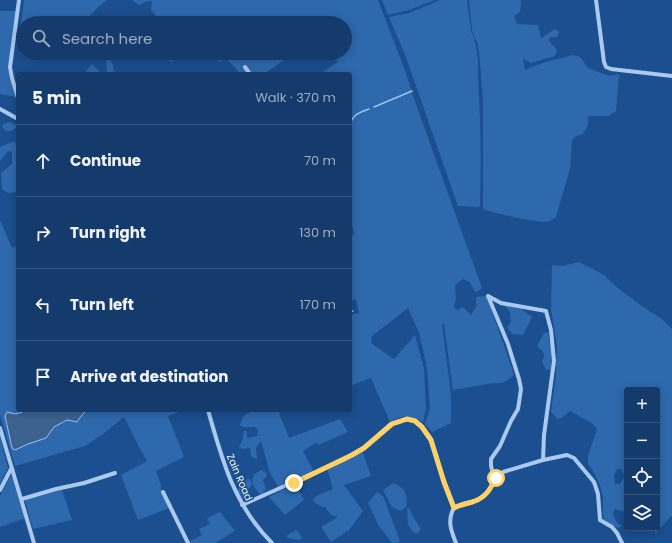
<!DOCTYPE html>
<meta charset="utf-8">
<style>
body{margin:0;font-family:Poppins,sans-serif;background:#1d4271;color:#f1f3f6}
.controls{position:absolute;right:12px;bottom:12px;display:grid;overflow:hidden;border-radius:4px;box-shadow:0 2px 10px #0003}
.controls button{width:36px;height:36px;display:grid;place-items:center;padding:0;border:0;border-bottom:1px solid #33557e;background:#143b6b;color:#f1f3f6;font:20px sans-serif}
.stop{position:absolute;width:12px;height:12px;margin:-9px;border:3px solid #ffd166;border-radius:50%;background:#fff}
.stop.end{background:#ffd166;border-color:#fff;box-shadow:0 1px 4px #0008}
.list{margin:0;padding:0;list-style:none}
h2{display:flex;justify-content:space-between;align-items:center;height:52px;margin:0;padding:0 16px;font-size:17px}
h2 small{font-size:13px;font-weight:400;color:#9dadc1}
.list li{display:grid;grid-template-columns:26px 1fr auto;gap:12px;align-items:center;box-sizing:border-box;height:72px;padding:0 16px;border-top:1px solid #33557e}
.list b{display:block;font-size:15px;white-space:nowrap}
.list em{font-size:13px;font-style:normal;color:#9dadc1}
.icon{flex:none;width:22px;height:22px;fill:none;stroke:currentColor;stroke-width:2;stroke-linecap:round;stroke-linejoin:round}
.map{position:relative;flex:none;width:672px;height:543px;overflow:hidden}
.search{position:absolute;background:#143b6b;box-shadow:0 2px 10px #0003;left:16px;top:16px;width:336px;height:44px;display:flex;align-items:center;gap:10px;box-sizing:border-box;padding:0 14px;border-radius:22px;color:#9dadc1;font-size:15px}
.panel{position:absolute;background:#143b6b;box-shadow:0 2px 10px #0003;left:16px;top:72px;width:336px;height:340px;border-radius:4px}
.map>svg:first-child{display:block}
.green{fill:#2e69ad;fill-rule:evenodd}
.water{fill:#3c6290;stroke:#9cc4f0}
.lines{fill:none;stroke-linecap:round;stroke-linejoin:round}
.stream{stroke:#9cc4f0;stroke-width:1.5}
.minor{stroke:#a9c9ee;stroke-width:4}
.tram{stroke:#fff;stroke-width:1}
.route{stroke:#ffd166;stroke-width:5}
.labels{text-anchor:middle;stroke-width:3;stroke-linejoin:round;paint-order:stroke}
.street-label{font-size:10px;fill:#fff;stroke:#1b4f8f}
</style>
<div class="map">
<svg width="672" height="543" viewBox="0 0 672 543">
<rect width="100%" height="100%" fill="#1b4f8f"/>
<path class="green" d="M24,0H107L99,6L83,23H23V34L20,33Z
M132,0H378L406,73L413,96L482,288L480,290L475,292L470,282L462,279L455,286L456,299L454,307L457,310L463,307L471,315L476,307V297L486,296L504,345L514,375C507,381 502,384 493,383L453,390L444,324H442L451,395V423L432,432L425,424L430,408L427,368L419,333L408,308L372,336L371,343L394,359L415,335L424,369L426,409L423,422C410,415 402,416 390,422L371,378L350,386V315L359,313L356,299L350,301V237L354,234L350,214L352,205H350V74H320L338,62L332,53H345V23H162L151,10L152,1L145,2L139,5Z
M382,0H435L409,10L388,15Z
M440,0H467L471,31L475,39L474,40C479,52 478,67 478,79C481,121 481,164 480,206L479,207L458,206L404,52L389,17L409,13Z
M469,0H520L521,1L520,12L514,16L517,24L538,25L541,38L555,29L559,32L557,37H550L549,41L557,50L555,56L531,63L523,59L525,70L542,63L573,55L580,57L588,68L609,76L619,74L616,111L609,116H588V125L583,134L576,136L572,140L570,169L556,217L550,221L543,222L517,218L485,210L483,207V102L481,74L479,52L477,42L472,31Z
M0,11H18L10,67L17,97L0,94Z
M149,53H182L172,62Z
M211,53H294L264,74H235L238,71L225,57L220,62Z
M106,59L110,60L113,65V70L118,74H107Z
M92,64L101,73V74H84Z
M10,122L16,125V128L11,131H6L2,127L3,124Z
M14,141L18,146V194L16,192L8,193L2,189L1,173L12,164V152L8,151L0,161V147Z
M0,220L12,248L18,246V410H28L16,414L7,412L5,416L12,448L15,450L28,444L46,438L54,427L67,420L77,422L82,415L87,410H186L168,416L184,457L156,471L161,485V489L169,508L138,520L121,475L147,461L138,445L124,417L103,434L85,446L15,466L0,415Z
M579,262L604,275L619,289L643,307L662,319L672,329V515L656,533L650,528H657V390H627V513L615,509L613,514L617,523L622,526L618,528L604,520C602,512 603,505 603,497C601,485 595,473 588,464V456L597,429L592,423L570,411L563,417L558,419L551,412L556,375L557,346L551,309L552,265L563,266ZM617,469H621L625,476L620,484H615L614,476Z
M504,305L521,309L532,317L523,335L512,334L507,327L511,322L510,312Z
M548,332L552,355L551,369L546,370L542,361L544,357V353L537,346L544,333Z
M249,410H278L289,438L340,419L348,432L318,445L317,442L303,451L314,472L278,487L270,473L261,441L256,448L257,459L251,456L250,448L243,449L239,447L243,439L244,431H247V438L257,436L258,430L255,427H243L240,425C242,419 243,414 250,413Z
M0,436L8,468L0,484Z
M362,450L371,476L344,485L363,511L349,530L331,542L321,527L338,517L331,515L325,507H322L314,502L313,499L316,496L333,489L327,468Z
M261,470L266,472L267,476L263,480L266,489L261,495C257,492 250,482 253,477C254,474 258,472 261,470Z
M13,476L26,518L0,527V496L10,477Z
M247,479H250L252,485L247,490L244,499L239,497L237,490L240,487L243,488Z
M393,483C407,489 406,492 407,506L401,511L392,507L383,490Z
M295,484L304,500L285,515L269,497Z
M62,490L72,520L33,529L25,501L26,500Z
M377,492L383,496L400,541L397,543H392L379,526L368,503Z
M407,508H409L413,517L421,529L418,533H414L408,525Z
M220,512L235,531L215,543H191L190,541L202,535L199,529L210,524L207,518Z
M296,530L302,537L300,540L288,538L286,536Z"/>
<path class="water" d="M28,410H87L82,415L77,422L67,420L54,427L46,438L28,444L15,450L12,448L5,416L7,412L16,414Z"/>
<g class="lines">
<path class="stream" d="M374,107L412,91
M350,125C353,114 359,113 369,109"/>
<path class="minor" d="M596,0L604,62L606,67L611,69L672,76
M245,67L250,74
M18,98L12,78L10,67L19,0
M0,109L18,119
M488,296L501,303L546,311L551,330L554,361L544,435L543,460
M488,296L508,344L519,379L521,389L518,409L511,421L500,446L491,459V466L494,477L496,478
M208,410C222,460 234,505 272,543
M0,428L34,543
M0,490L11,469
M163,492L188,543
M22,499L56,489L84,483L115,473
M242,505L343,460L364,448L391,424L407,419L415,421L422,427L431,440L444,482L454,508
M456,543C451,531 447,520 454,508L463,504L478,500L487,493L496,478L503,472L543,460L567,455L574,458L594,482L598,494L600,520L612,527L617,533L622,543"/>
<path class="tram" d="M350,312L353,311"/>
</g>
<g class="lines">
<path class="route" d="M294,483L352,455L364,448L392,424L407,419L415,421L422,427L431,440L444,482L454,508C461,504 468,504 475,501C486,497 491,488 496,478"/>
</g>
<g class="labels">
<g class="street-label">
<text transform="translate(240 477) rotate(67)" y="4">Zain Road</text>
</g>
</g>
</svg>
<div class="controls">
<button>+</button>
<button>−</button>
<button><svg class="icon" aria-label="locate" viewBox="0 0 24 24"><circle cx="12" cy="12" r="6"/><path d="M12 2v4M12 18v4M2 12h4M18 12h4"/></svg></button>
<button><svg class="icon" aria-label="layers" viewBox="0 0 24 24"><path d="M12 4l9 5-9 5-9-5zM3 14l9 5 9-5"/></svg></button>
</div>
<div class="stop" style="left:496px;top:478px"></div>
<div class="stop end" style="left:294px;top:483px"></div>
<div class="search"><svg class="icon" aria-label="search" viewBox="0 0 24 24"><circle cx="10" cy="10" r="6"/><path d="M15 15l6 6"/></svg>Search here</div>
<section class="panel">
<h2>5 min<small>Walk · 370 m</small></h2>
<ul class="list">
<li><svg class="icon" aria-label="ahead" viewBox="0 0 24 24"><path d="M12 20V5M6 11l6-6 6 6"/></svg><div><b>Continue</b></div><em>70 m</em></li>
<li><svg class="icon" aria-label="right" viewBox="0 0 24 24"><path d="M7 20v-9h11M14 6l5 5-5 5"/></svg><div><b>Turn right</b></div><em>130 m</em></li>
<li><svg class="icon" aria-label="left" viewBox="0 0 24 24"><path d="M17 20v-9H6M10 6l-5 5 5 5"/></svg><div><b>Turn left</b></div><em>170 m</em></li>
<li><svg class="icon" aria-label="arrive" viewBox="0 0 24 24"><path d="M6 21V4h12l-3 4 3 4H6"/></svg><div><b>Arrive at destination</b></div></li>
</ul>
</section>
</div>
